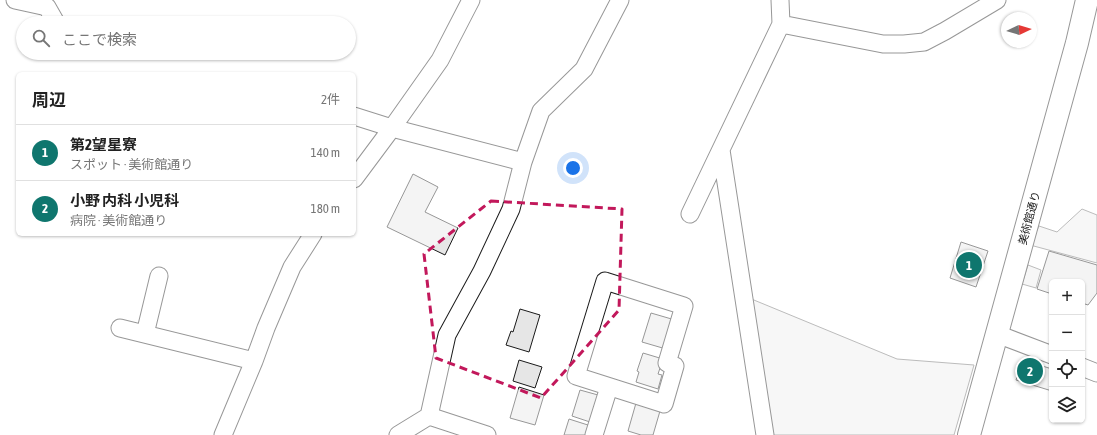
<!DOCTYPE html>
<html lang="ja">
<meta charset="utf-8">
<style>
body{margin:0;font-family:"Asap Condensed","Noto Sans JP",sans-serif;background:#f2f2f2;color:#222}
.controls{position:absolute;right:12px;bottom:12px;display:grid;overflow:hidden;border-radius:6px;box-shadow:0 1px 3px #0004}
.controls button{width:36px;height:36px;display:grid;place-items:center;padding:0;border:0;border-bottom:1px solid #e0e0e0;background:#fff;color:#222;font:20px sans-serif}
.compass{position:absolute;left:1001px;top:12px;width:36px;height:36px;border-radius:50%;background:#fff;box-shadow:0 1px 3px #0004;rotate:86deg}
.you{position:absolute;left:573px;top:168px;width:14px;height:14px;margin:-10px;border:3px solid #fff;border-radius:50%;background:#1a73e8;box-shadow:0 0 0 6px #1a73e833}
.badge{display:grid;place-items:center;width:26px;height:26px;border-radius:50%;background:#0f766e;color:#fff;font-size:13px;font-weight:700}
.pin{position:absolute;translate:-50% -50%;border:2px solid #fff;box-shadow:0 1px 4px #0006}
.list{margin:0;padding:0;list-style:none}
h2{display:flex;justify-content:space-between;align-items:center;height:52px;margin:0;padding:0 16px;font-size:17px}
h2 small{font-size:13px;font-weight:400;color:#767676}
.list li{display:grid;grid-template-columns:26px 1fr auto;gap:12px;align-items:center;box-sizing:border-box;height:56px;padding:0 16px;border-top:1px solid #e0e0e0}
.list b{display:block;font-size:15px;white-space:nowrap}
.list p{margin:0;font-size:13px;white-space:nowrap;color:#767676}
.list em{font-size:13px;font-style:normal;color:#767676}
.icon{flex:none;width:22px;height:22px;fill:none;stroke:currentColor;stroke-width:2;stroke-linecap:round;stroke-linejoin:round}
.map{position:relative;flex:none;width:1097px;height:435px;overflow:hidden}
.search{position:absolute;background:#fff;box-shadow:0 1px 3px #0004;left:16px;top:16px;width:340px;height:44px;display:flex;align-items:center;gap:10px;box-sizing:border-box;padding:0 14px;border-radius:22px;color:#767676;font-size:15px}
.panel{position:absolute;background:#fff;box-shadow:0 1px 3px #0004;left:16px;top:72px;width:340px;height:164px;border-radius:6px}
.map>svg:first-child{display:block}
.built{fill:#ededed;stroke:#6a6a6a}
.building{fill:#e6e6e6;stroke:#1a1a1a}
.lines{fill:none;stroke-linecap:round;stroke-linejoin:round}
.street-casing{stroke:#1a1a1a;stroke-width:19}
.highway-casing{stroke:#1a1a1a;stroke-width:24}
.street{stroke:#fff;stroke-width:17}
.highway{stroke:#fff;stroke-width:22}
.marked{fill:none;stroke:#c2185b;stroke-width:3;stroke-dasharray:8 5;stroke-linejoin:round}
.labels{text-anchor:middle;stroke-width:3;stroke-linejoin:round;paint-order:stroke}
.street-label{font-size:11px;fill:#1a1a1a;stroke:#fff}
</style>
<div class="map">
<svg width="1097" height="435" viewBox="0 0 1097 435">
<rect width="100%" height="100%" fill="#fff"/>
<path class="built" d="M1082,209L1097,215V263L1030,245L1039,226L1057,232Z
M1028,265L1041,270L1036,288L1022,284Z
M749,298L897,359L974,365L954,435H771Z"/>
<path class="building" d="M413,174L438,187L425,212L458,228L445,255L387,227Z
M961,242L988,251L976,287L950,278Z
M1049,251L1097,265V293L1088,305L1082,303V282H1052V294L1037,289Z
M520,309L540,315L529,352L506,345L511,331L513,332Z
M651,313L675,320L666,349L642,342Z
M643,353L663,359L658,374L662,375L658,389L636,382L639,372L637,371Z
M519,360L542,367L535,388L513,381Z
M1023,360L1052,369V391L1016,380Z
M519,387L544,395L535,425L510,418Z
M580,390L598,395L590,422L572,416Z
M636,403L660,411L653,435H641L628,431Z
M569,419L591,426L588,435H564Z"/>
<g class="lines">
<defs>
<path id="street" d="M15,0L47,7L55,21L54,23
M781,24L883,44H904L924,42L945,31L997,0
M354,116L392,128L523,162
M721,150L765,435
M354,179L392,128L440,60L471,0
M690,214L781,24L780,0
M605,281L684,306L667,363L675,366L664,404L576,376Z
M120,328L254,361
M145,334L159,276
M997,334L1052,355
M1082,367L1097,373
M429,416L447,335L482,271L511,209L523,162L541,111L584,69L620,0
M223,435L254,361L266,328L292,267L313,234
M398,435L429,416L487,435
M594,435L609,387"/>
<path id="highway" d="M969,435L1077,43L1087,0"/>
</defs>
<use href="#street" class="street-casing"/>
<use href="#highway" class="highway-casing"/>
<use href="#street" class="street"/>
<use href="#highway" class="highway"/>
</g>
<path d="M0 0H1097V435H0ZM491,201L622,209L619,310L541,398L436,358L424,254Z" fill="#fff" fill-opacity=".55" fill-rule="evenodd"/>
<path class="marked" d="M491,201L622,209L619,310L541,398L436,358L424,254Z"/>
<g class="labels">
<g class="street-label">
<text transform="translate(1029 218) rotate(-75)" y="4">美術館通り</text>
</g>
</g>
</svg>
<div class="controls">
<button>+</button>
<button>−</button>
<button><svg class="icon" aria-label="locate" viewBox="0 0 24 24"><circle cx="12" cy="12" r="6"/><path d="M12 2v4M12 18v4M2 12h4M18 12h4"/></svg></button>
<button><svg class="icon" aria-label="layers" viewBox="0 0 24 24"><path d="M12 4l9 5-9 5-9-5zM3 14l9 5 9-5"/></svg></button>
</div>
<svg class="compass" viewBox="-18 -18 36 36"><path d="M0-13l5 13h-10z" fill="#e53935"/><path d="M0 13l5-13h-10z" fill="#767676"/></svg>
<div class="you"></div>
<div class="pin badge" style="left:969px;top:265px">1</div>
<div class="pin badge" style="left:1030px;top:371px">2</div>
<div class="search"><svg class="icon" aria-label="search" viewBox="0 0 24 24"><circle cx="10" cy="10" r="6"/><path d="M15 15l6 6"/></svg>ここで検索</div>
<section class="panel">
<h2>周辺<small>2件</small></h2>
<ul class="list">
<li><span class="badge">1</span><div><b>第2望星寮</b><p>スポット · 美術館通り</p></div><em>140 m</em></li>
<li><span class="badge">2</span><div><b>小野 内科 小児科</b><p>病院 · 美術館通り</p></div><em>180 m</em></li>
</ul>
</section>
</div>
